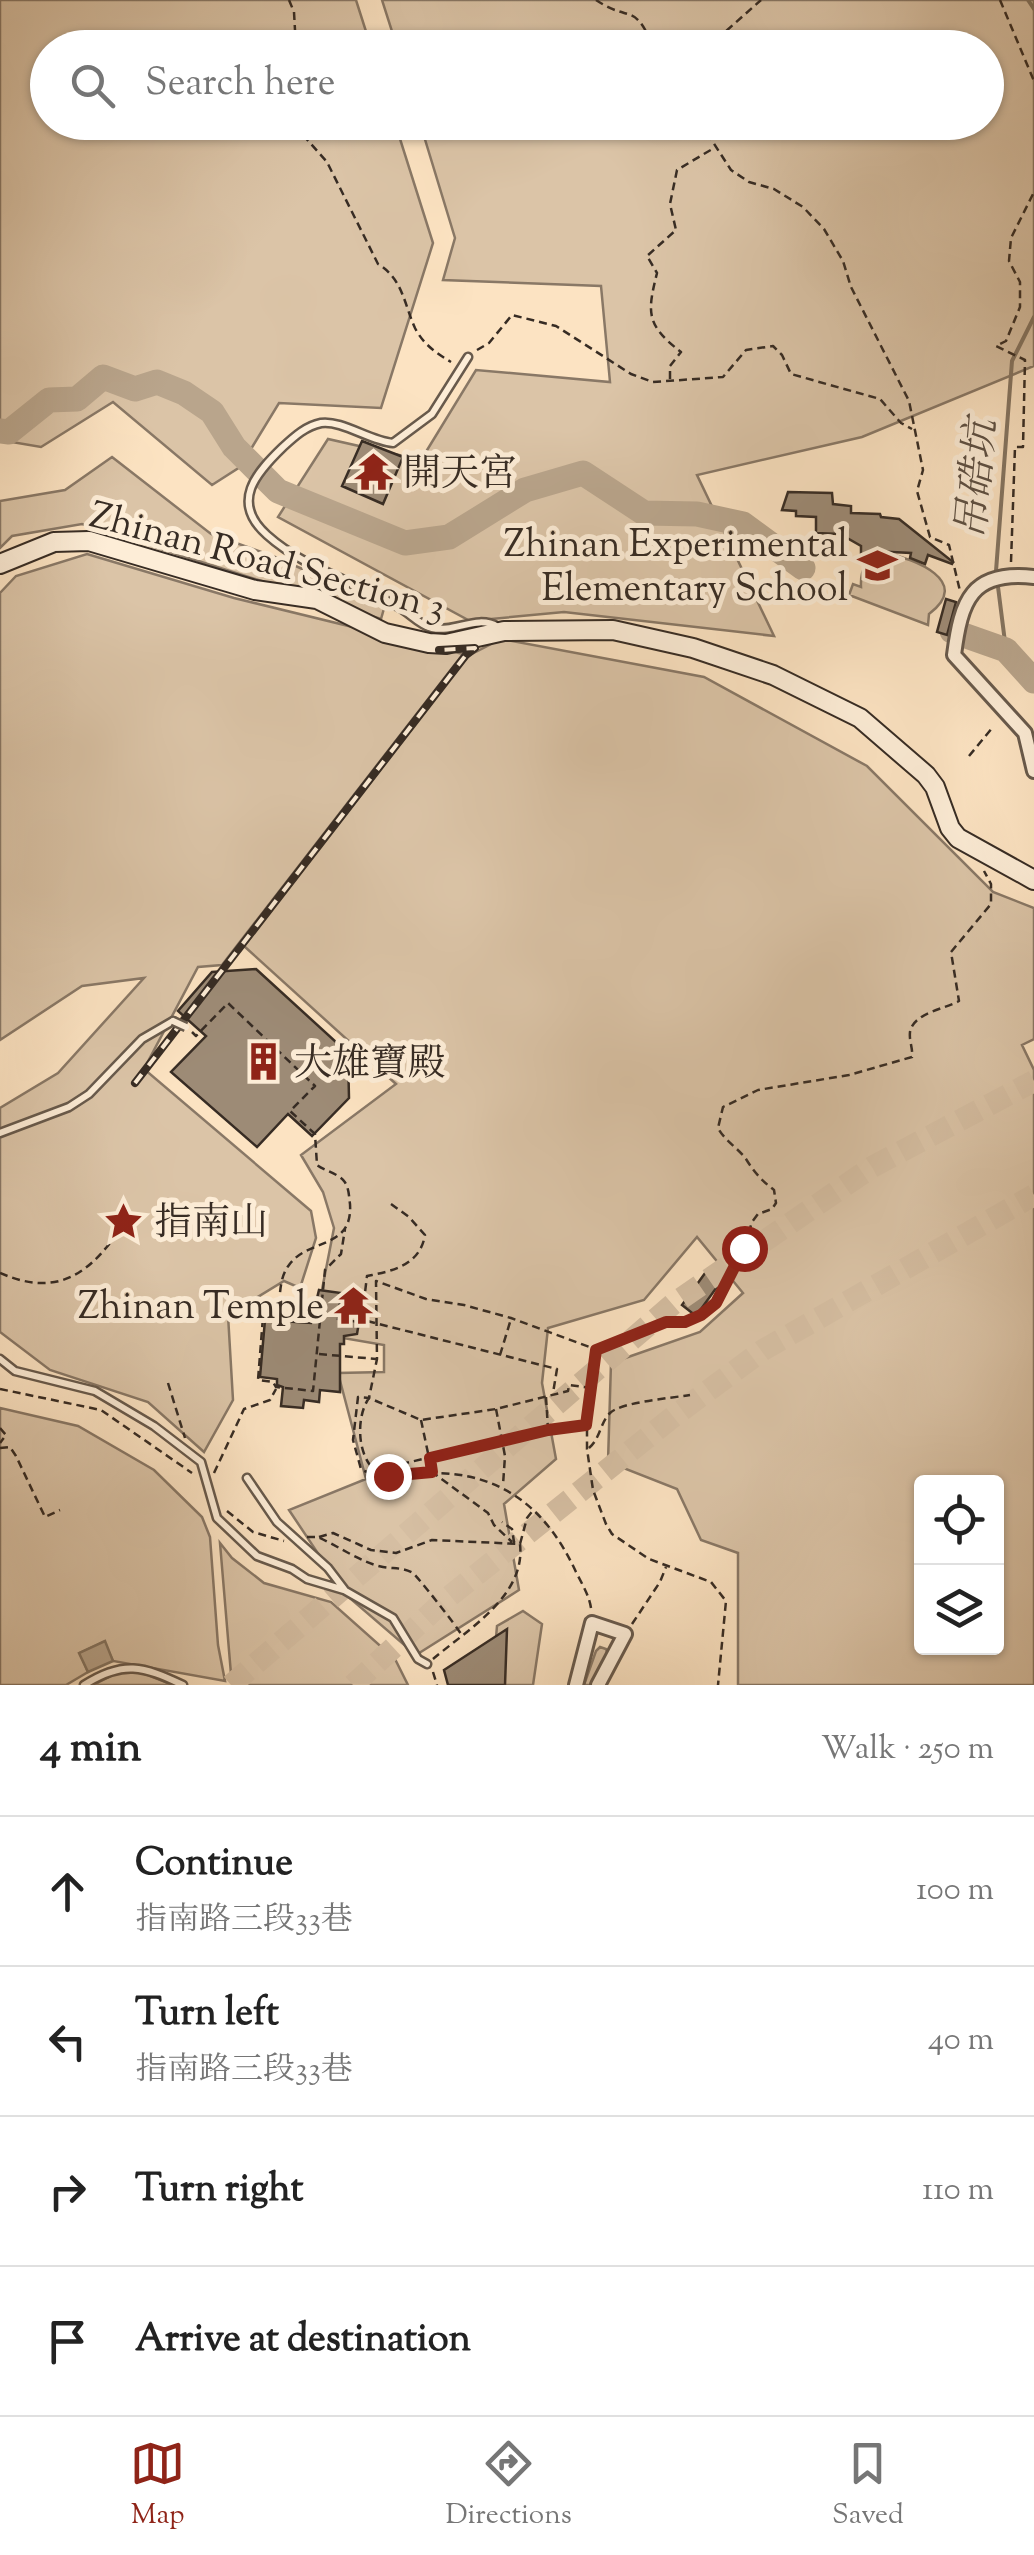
<!DOCTYPE html>
<meta charset="utf-8">
<style>
body{margin:0;font-family:"Sorts Mill Goudy","Noto Serif TC",serif;background:#f2f2f2;color:#222}
.controls{position:absolute;right:30px;bottom:30px;display:grid;overflow:hidden;border-radius:10px;box-shadow:0 2px 8px #0004}
.controls button{width:90px;height:90px;display:grid;place-items:center;padding:0;border:0;border-bottom:2px solid #e0e0e0;background:#fff;color:#222;font:50px sans-serif}
.stop{position:absolute;width:30px;height:30px;margin:-22px;border:8px solid #8f2418;border-radius:50%;background:#fff}
.stop.end{background:#8f2418;border-color:#fff;box-shadow:0 2px 10px #0008}
.list{margin:0;padding:0;list-style:none}
h2{display:flex;justify-content:space-between;align-items:center;height:130px;margin:0;padding:0 40px;font-size:42px}
h2 small{font-size:32px;font-weight:400;color:#767676}
.list li{display:grid;grid-template-columns:65px 1fr auto;gap:30px;align-items:center;box-sizing:border-box;height:150px;padding:0 40px;border-top:2px solid #e0e0e0}
.list b{display:block;font-size:38px;white-space:nowrap}
.list p{margin:0;font-size:32px;white-space:nowrap;color:#767676}
.list em{font-size:32px;font-style:normal;color:#767676}
.icon{flex:none;width:55px;height:55px;fill:none;stroke:currentColor;stroke-width:2;stroke-linecap:round;stroke-linejoin:round}
.map{position:relative;flex:none;width:1034px;height:1685px;overflow:hidden}
.search{position:absolute;background:#fff;box-shadow:0 2px 8px #0004;left:30px;right:30px;top:30px;height:110px;display:flex;align-items:center;gap:25px;box-sizing:border-box;padding:0 35px;border-radius:55px;color:#767676;font-size:38px}
.sheet{height:730px;background:#fff}
nav{display:flex;justify-content:space-around;align-items:center;box-sizing:border-box;height:140px;border-top:2px solid #e0e0e0;background:#fff;font-size:28px;color:#767676}
nav a{display:grid;justify-items:center;gap:5px}
nav .on{color:#8f2418}
.map>svg:first-child{display:block}
.green{fill:#dbc4a7;stroke:#897866;stroke-width:2.5;fill-rule:evenodd}
.water{fill:#b9a58c;stroke:#857562;stroke-width:2.5}
.lines{fill:none;stroke-linecap:round;stroke-linejoin:round}
.stream{stroke:#857562;stroke-width:4}
.river{stroke:#b9a58c;stroke-width:25}
.building{fill:#9d8b76;stroke:#372c24;stroke-width:2.5}
.highway-tunnel{stroke:#d5bea2;stroke-width:22;stroke-dasharray:22 11;stroke-linecap:butt}
.lane-casing{stroke:#685a4c;stroke-width:11}
.street-casing{stroke:#685a4c;stroke-width:18}
.secondary-casing{stroke:#372c24;stroke-width:22}
.path{stroke:#372c24;stroke-width:2.5;stroke-dasharray:8 5;stroke-linecap:butt}
.lane{stroke:#fdedd7;stroke-width:6}
.street{stroke:#fdedd7;stroke-width:12}
.secondary{stroke:#fdedd7;stroke-width:18}
.rail-casing{stroke:#372c24;stroke-width:8}
.rail{stroke:#fdedd7;stroke-width:4;stroke-dasharray:11;stroke-linecap:butt}
.lane-bridge-casing{stroke:#685a4c;stroke-width:11;stroke-linecap:butt}
.lane-bridge{stroke:#fdedd7;stroke-width:6}
.route{stroke:#8f2418;stroke-width:12}
.labels{text-anchor:middle;stroke-width:10;stroke-linejoin:round;paint-order:stroke}
.poi-label{font-size:38px;fill:#372c24;stroke:#fdedd7;text-anchor:start}
.street-label{font-size:38px;fill:#372c24;stroke:#fdedd7}
.water-label{font-size:40px;font-style:italic;fill:#5e5043;stroke:#fdedd7}
</style>
<div class="map">
<svg width="1034" height="1685" viewBox="0 0 1034 1685">
<rect width="100%" height="100%" fill="#fce3c2"/>
<filter id="stains"><feTurbulence type="fractalNoise" baseFrequency=".002" numOctaves="4"/><feColorMatrix values="0 0 0 0 .2 0 0 0 0 .09 0 0 0 0 .02 0 0 0 .5 -.17"/></filter>
<radialGradient id="worn" r=".72"><stop offset=".6" stop-color="#630" stop-opacity="0"/><stop offset="1" stop-color="#630" stop-opacity=".3"/></radialGradient>
<path class="green" d="M0,0H356L371,47L48,48V122L395,123L433,243L381,408L279,403L240,467L212,485L113,402L41,447L0,440Z
M382,0H1034V366L862,437L697,475L774,636L564,612L470,621L278,517L328,439L421,460L476,370L610,382L601,286L443,280L455,238L420,123L986,122V48L397,47Z
M112,457L211,534L275,557L385,605L381,619L82,524L12,536L0,548V501L65,490Z
M886,553C914,559 973,581 929,614L928,625L849,595L853,584L861,587C860,568 867,557 886,553Z
M87,554L234,598L463,654L222,965L198,967L144,1069L311,1211L316,1238L300,1288L284,1281L228,1315L233,1400L204,1452L148,1402L50,1370L0,1332V1108L58,1073L144,978L82,986L0,1040V593L16,576Z
M501,639L704,677L867,766L993,892L1034,908V1039L1022,1045L1034,1070V1685H738V1553L701,1540L677,1489L608,1462L611,1363L700,1332L743,1293L697,1237L644,1300L548,1328L542,1383L556,1459L504,1504L519,1590L416,1655L345,1594L289,1510L366,1479L338,1373L384,1372V1345L343,1338L346,1311L319,1305L334,1228L323,1192L301,1155L396,1084L244,946L468,656ZM922,1482H996V1648H922Z
M0,1408L78,1426L154,1470L202,1517L210,1537L218,1645L225,1681L113,1661L104,1642L80,1653L88,1672L66,1685H0Z
M220,1543L232,1558L264,1583L331,1602L395,1659L408,1685H246L231,1674Z
M523,1611L542,1624L533,1685H492L497,1626Z
M600,1647L606,1649L608,1655L591,1685H584L596,1651Z
M127,1672H140L173,1685H93L117,1673Z"/>
<path class="water" d="M105,1641L113,1661L88,1672L79,1653Z"/>
<g class="lines">
<path class="stream" d="M1028,0L1034,9
M1006,650L996,571L1012,361L1034,317"/>
<path class="river" d="M0,431L9,432L49,400L77,399L103,377L135,389L157,382L184,393L212,412L234,447L278,491L405,543L449,537L525,490L583,473L644,513L697,514L743,524L803,568
M952,631L1006,650L1034,681"/>
</g>
<path class="building" d="M362,441L403,457L383,504L342,486Z
M788,492L832,493L833,504L851,506V513L880,514L881,517L899,519L953,562L952,564L928,555L925,564L910,558L911,553L872,551V555H861V546L840,534L816,533V517L796,516V511L782,510Z
M946,599L956,602L947,635L937,632Z
M256,969L348,1053L349,1098L312,1136L288,1114L257,1147L171,1072L206,1036L178,1011L212,972Z
M708,1269L722,1280L696,1316L682,1305Z
M319,1290L341,1293L338,1319L359,1322L357,1334L344,1336V1344H340V1392L320,1390L319,1402L304,1400L303,1408L281,1406L283,1387L277,1385V1379L260,1377L265,1320L311,1323Z
M507,1629L505,1685H448L444,1670Z"/>
<g class="lines">
<path class="highway-tunnel" d="M231,1685L673,1304L872,1167L1034,1081
M353,1685L445,1600L674,1416L763,1350L1034,1195"/>
<defs>
<path id="lane" d="M468,357L432,414L393,443C370,441 342,420 321,423C306,426 295,436 283,447C256,473 230,502 267,535C306,570 357,581 400,608C411,614 419,625 432,628C455,633 477,614 498,627
M0,1133L69,1107L89,1094L142,1039L173,1021
M0,1359L15,1371L95,1391L154,1426L201,1462L217,1518L257,1556L292,1569L307,1579L344,1590L393,1618L418,1659L427,1664
M247,1478L277,1522L328,1568L344,1589
M84,1685C123,1660 143,1666 183,1685"/>
<path id="street" d="M1034,577C971,570 961,601 954,655L1025,733L1034,771
M576,1685L592,1623L625,1634L598,1685"/>
<path id="secondary" d="M0,564L54,542L89,541L255,590L317,599L385,633L429,643L446,644L504,631L613,630L693,648L773,675L860,718L926,775L935,787L950,828L958,838L1034,880"/>
</defs>
<use href="#lane" class="lane-casing"/>
<use href="#street" class="street-casing"/>
<use href="#secondary" class="secondary-casing"/>
<path class="path" d="M289,0L294,12L296,48
M596,0C632,24 633,0 654,48
M1000,0L1034,81
M707,48L761,0
M302,122L303,135L327,162L378,264C403,279 404,304 415,328C423,344 436,353 451,362
M700,122L731,170L749,182L774,189L803,207L824,229L843,261L851,287L909,401L923,470L917,491L930,537L949,545L960,591
M477,350L489,343L512,315L556,326L631,374L653,382L723,377L746,350L773,346L782,355L791,374L880,399L901,423L912,429
M670,379V366L681,352C646,325 647,313 657,273L647,256L676,230L670,204L677,170L714,148
M1011,562L1015,447H1023L1025,360L996,346L1006,341L1020,307V282L1009,261L1011,238L1034,192
M969,756L993,727
M192,1032L196,1036L228,1003L315,1086L290,1111L315,1134L317,1165C325,1171 339,1174 344,1181C349,1187 349,1197 350,1204C353,1250 308,1238 289,1265C278,1279 280,1301 279,1318L263,1317L258,1380L273,1382L276,1387L313,1391L325,1270L341,1254L345,1229
M391,1204L409,1217L425,1235C420,1265 393,1271 367,1276L363,1309L367,1321L557,1369L553,1393
M0,1273C60,1299 92,1272 125,1222
M596,1349L667,1322L685,1321L701,1315L716,1303L739,1263L752,1222L758,1214L772,1209L776,1203L774,1190C761,1180 754,1172 746,1159C738,1148 725,1141 718,1128L723,1107L758,1090L849,1075L912,1057C913,1048 909,1041 910,1032C913,1013 945,1009 959,1001L951,952L991,904V884L984,871
M596,1351L587,1425V1449L593,1490L606,1524L612,1534L649,1559L711,1582L726,1601L718,1685
M319,1354L376,1359
M500,1355L511,1319
M168,1383L185,1438
M0,1389L101,1410L192,1473
M546,1397L548,1429
M496,1409L505,1456L503,1485
M421,1420L432,1472L488,1513L494,1525L512,1542
M587,1425L549,1430L384,1468L370,1465C357,1448 357,1415 369,1398L421,1420L496,1409L568,1391L569,1385L591,1388
M0,1428L6,1435L0,1443
M0,1448L10,1447L16,1456L45,1517L60,1510
M589,1448C600,1439 600,1423 610,1413C621,1402 672,1398 690,1395
M214,1473L244,1409L270,1400L276,1389
M227,1511L253,1532L284,1541
M307,1537H318C338,1546 362,1563 383,1567C394,1569 402,1567 413,1573C418,1577 458,1628 461,1634
M319,1537L333,1533L371,1550L396,1553L432,1540L520,1544L527,1518L534,1509
M591,1608C589,1595 582,1584 576,1572C547,1509 502,1472 430,1473C407,1473 382,1482 361,1469L353,1440L358,1397L369,1398L377,1359L376,1281L426,1299L464,1305L511,1318L595,1349
M632,1624L660,1582L666,1567
M433,1659C467,1630 526,1596 520,1544L514,1542L512,1529L502,1522
M433,1672L437,1685"/>
<use href="#lane" class="lane"/>
<use href="#street" class="street"/>
<use href="#secondary" class="secondary"/>
<defs>
<path id="rail" d="M135,1083L466,655L475,648L439,650"/>
</defs>
<use href="#rail" class="rail-casing"/>
<use href="#rail" class="rail"/>
<defs>
<path id="lane-bridge" d="M173,1021L186,1027"/>
</defs>
<use href="#lane-bridge" class="lane-bridge-casing"/>
<use href="#lane-bridge" class="lane-bridge"/>
</g>
<g class="lines">
<path class="route" d="M388,1476L432,1472L430,1458L548,1430L586,1425L596,1350L666,1322H685L701,1315L716,1303L744,1248"/>
</g>
<defs>
<symbol id="temple-bare" viewBox="-9 -9 18 18"><path d="M0-6L5-2H3V0L6.5 2.5H4V6H1.5V3h-3V6H-4V2.5H-6.5L-3 0V-2H-5Z" fill="#8f2418" stroke="#fdedd7" stroke-width="2.5" paint-order="stroke"/></symbol>
<symbol id="school-bare" viewBox="-9 -9 18 18"><path d="M0-5L7-2L0 1L-7-2ZM-4 1L0 2.5L4 1V4Q0 6-4 4Z" fill="#8f2418" stroke="#fdedd7" stroke-width="2.5" paint-order="stroke"/></symbol>
<symbol id="building-bare" viewBox="-9 -9 18 18"><path d="M-4-6H4V6H1V3H-1V6H-4ZM-2.5-4.3h1.7v1.8h-1.7ZM.8-4.3h1.7v1.8H.8ZM-2.5-1h1.7V.8h-1.7ZM.8-1h1.7V.8H.8Z" fill="#8f2418" stroke="#fdedd7" stroke-width="2.5" paint-order="stroke"/></symbol>
<symbol id="sight-bare" viewBox="-9 -9 18 18"><path d="M0-6L1.8-2.2L6-1.7L2.9 1.2L3.7 5.4L0 3.3L-3.7 5.4L-2.9 1.2L-6-1.7L-1.8-2.2Z" fill="#8f2418" stroke="#fdedd7" stroke-width="2.5" paint-order="stroke"/></symbol>
</defs>
<g fill-rule="evenodd">
<use href="#temple-bare" x="346" y="444" width="55" height="55"/>
<use href="#school-bare" x="850" y="538" width="55" height="55"/>
<use href="#building-bare" x="236" y="1034" width="55" height="55"/>
<use href="#sight-bare" x="96" y="1194" width="55" height="55"/>
<use href="#temple-bare" x="326" y="1278" width="55" height="55"/>
</g>
<g class="labels">
<g class="poi-label">
<text x="403" y="485">開天宮</text>
<text x="848" y="556" text-anchor="end">Zhinan Experimental<tspan x="848" dy="44">Elementary School</tspan></text>
<text x="294" y="1075">大雄寶殿</text>
<text x="154" y="1234">指南山</text>
<text x="324" y="1318" text-anchor="end">Zhinan Temple</text>
</g>
<g class="street-label">
<text transform="translate(268 560) rotate(15)" y="13">Zhinan Road Section 3</text>
</g>
<g class="water-label">
<text transform="translate(975 479) rotate(-85)" y="14">吊硞坑</text>
</g>
</g>
<rect width="100%" height="100%" filter="url(#stains)"/>
<rect width="100%" height="100%" fill="url(#worn)"/>
</svg>
<div class="controls">
<button><svg class="icon" aria-label="locate" viewBox="0 0 24 24"><circle cx="12" cy="12" r="6"/><path d="M12 2v4M12 18v4M2 12h4M18 12h4"/></svg></button>
<button><svg class="icon" aria-label="layers" viewBox="0 0 24 24"><path d="M12 4l9 5-9 5-9-5zM3 14l9 5 9-5"/></svg></button>
</div>
<div class="stop" style="left:744px;top:1248px"></div>
<div class="stop end" style="left:388px;top:1476px"></div>
<div class="search"><svg class="icon" aria-label="search" viewBox="0 0 24 24"><circle cx="10" cy="10" r="6"/><path d="M15 15l6 6"/></svg>Search here</div>
</div>
<section class="sheet">
<h2>4 min<small>Walk · 250 m</small></h2>
<ul class="list">
<li><svg class="icon" aria-label="ahead" viewBox="0 0 24 24"><path d="M12 20V5M6 11l6-6 6 6"/></svg><div><b>Continue</b><p>指南路三段33巷</p></div><em>100 m</em></li>
<li><svg class="icon" aria-label="left" viewBox="0 0 24 24"><path d="M17 20v-9H6M10 6l-5 5 5 5"/></svg><div><b>Turn left</b><p>指南路三段33巷</p></div><em>40 m</em></li>
<li><svg class="icon" aria-label="right" viewBox="0 0 24 24"><path d="M7 20v-9h11M14 6l5 5-5 5"/></svg><div><b>Turn right</b></div><em>110 m</em></li>
<li><svg class="icon" aria-label="arrive" viewBox="0 0 24 24"><path d="M6 21V4h12l-3 4 3 4H6"/></svg><div><b>Arrive at destination</b></div></li>
</ul>
</section>
<nav>
<a class="on"><svg class="icon" aria-label="map" viewBox="0 0 24 24"><path d="M3 6l6-2 6 2 6-2v14l-6 2-6-2-6 2zM9 4v14M15 6v14"/></svg>Map</a>
<a><svg class="icon" aria-label="directions" viewBox="0 0 24 24"><path d="M12 3l9 9-9 9-9-9zM9 14v-3h6M13 9l2 2-2 2"/></svg>Directions</a>
<a><svg class="icon" aria-label="saved" viewBox="0 0 24 24"><path d="M7 4h10v16l-5-4-5 4z"/></svg>Saved</a>
</nav>
